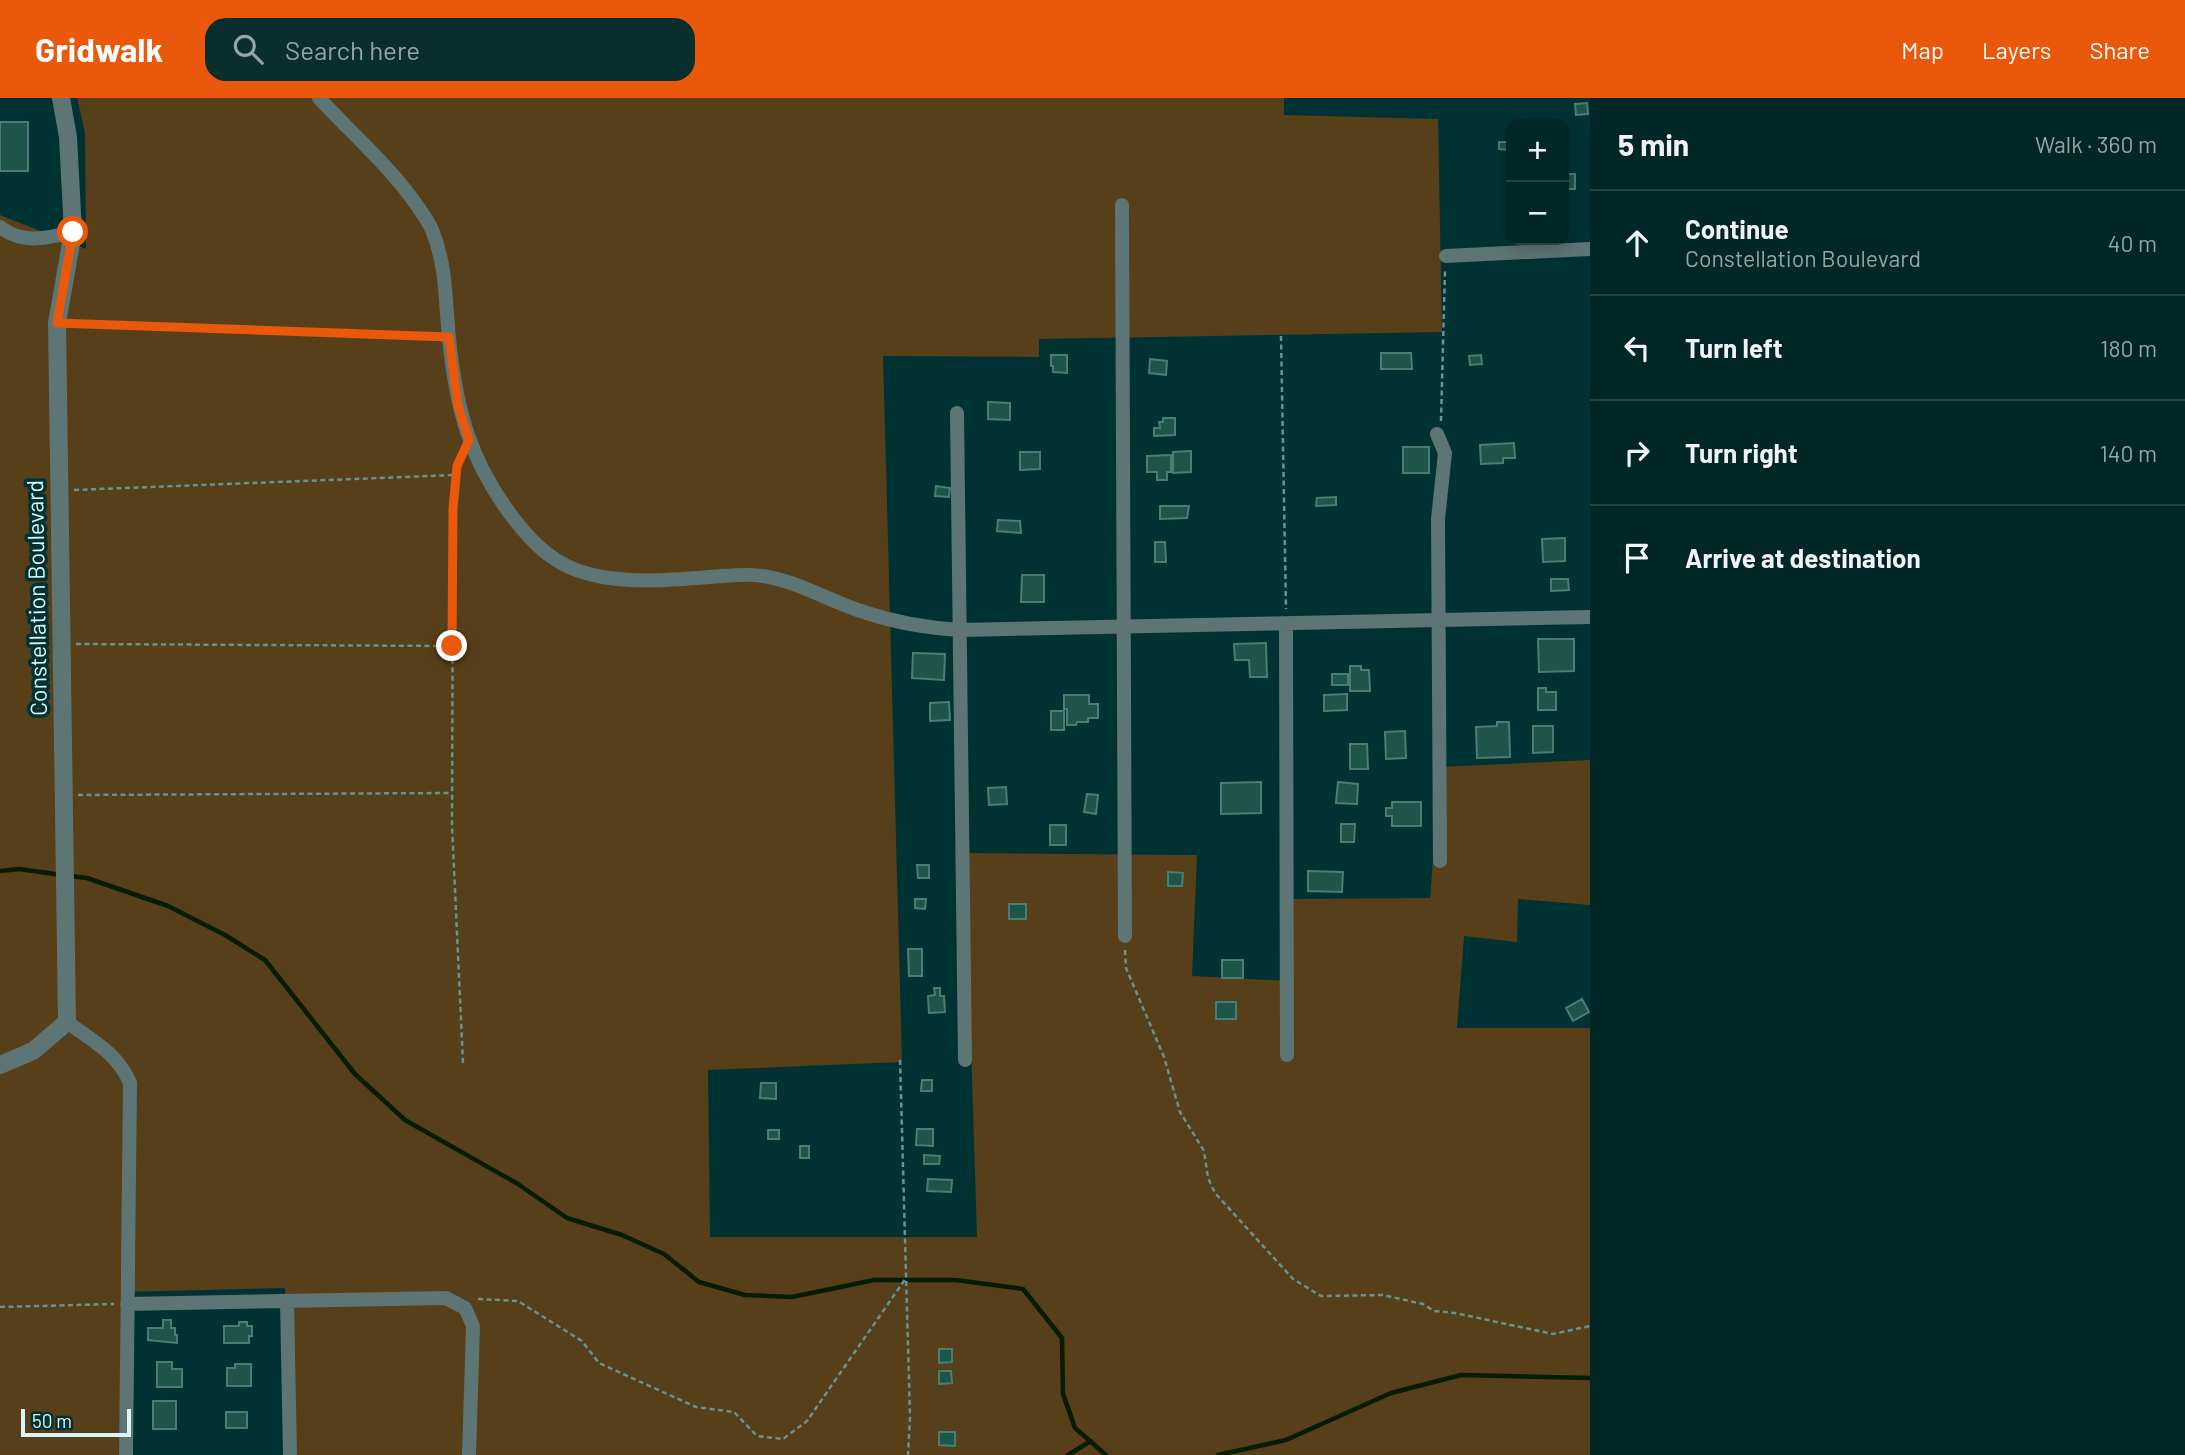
<!DOCTYPE html>
<meta charset="utf-8">
<style>
body{margin:0;font-family:Barlow,sans-serif;background:#0a2e2e;color:#f1f3f6}
.controls{position:absolute;right:21px;top:21px;display:grid;overflow:hidden;border-radius:14px;box-shadow:0 4px 18px #0003}
.controls button{width:63px;height:63px;display:grid;place-items:center;padding:0;border:0;border-bottom:2px solid #224343;background:#002626;color:#f1f3f6;font:35px sans-serif}
.scale{position:absolute;left:21px;bottom:18px;width:110px;box-sizing:border-box;padding-left:7px;border:4px solid #d9f6f7;border-top:0;font-size:19px;line-height:24px;white-space:nowrap;color:#d9f6f7;-webkit-text-stroke:5px #003233;paint-order:stroke}
.stop{position:absolute;width:21px;height:21px;margin:-16px;border:5px solid #ea580c;border-radius:50%;background:#fff}
.stop.end{background:#ea580c;border-color:#fff;box-shadow:0 2px 7px #0008}
.list{margin:0;padding:0;list-style:none}
h2{display:flex;justify-content:space-between;align-items:center;height:91px;margin:0;padding:0 28px;font-size:30px}
h2 small{font-size:23px;font-weight:400;color:#95a5a7}
.list li{display:grid;grid-template-columns:46px 1fr auto;gap:21px;align-items:center;box-sizing:border-box;height:105px;padding:0 28px;border-top:2px solid #224343}
.list b{display:block;font-size:26px;white-space:nowrap}
.list p{margin:0;font-size:23px;white-space:nowrap;color:#95a5a7}
.list em{font-size:23px;font-style:normal;color:#95a5a7}
.icon{flex:none;width:38px;height:38px;fill:none;stroke:currentColor;stroke-width:2;stroke-linecap:round;stroke-linejoin:round}
.map{position:relative;flex:none;width:1590px;height:1357px;overflow:hidden}
header{display:flex;align-items:center;gap:42px;box-sizing:border-box;height:98px;padding:0 35px;background:#ea580c;color:#fff}
header strong{font-size:33px}
nav{display:flex;gap:38px;margin-inline-start:auto;font-size:24px}
.search{width:490px;height:63px;background:#0a2e2e;display:flex;align-items:center;gap:18px;box-sizing:border-box;padding:0 24px;border-radius:21px;color:#95a5a7;font-size:26px}
main{display:flex}
aside{flex:1;background:#002626}
.map>svg:first-child{display:block}
.green{fill:#573f19}
.lines{fill:none;stroke-linecap:round;stroke-linejoin:round}
.stream{stroke:#071c00;stroke-width:4.5}
.building{fill:#1e554a;stroke:#497f73;stroke-width:2}
.path{stroke:#6a9293;stroke-width:2.5;stroke-dasharray:5 3.5;stroke-linecap:butt}
.minor{stroke:#5d7575;stroke-width:14}
.tertiary{stroke:#5d7575;stroke-width:18}
.route{stroke:#ea580c;stroke-width:9}
.labels{text-anchor:middle;stroke-width:7;stroke-linejoin:round;paint-order:stroke}
.street-label{font-size:23px;fill:#d9f6f7;stroke:#003233}
</style>
<header>
<strong>Gridwalk</strong>
<div class="search"><svg class="icon" aria-label="search" viewBox="0 0 24 24"><circle cx="10" cy="10" r="6"/><path d="M15 15l6 6"/></svg>Search here</div>
<nav><a>Map</a><a>Layers</a><a>Share</a></nav>
</header>
<main>
<div class="map">
<svg width="1590" height="1357" viewBox="0 0 1590 1357">
<rect width="100%" height="100%" fill="#003233"/>
<path class="green" d="M77,0H1284V17L1438,21L1442,234L1039,241V259L883,258L902,964L708,972L710,1139H977L965,755L1197,757L1192,878L1288,883L1293,801L1430,800L1440,669L1590,662V807L1518,801L1517,844L1464,838L1457,930H1590V1357H289L285,1190L122,1194L119,1357H0V117L86,151L85,35Z"/>
<g class="lines">
<path class="stream" d="M0,773L19,771L62,777
M70,778L87,780L168,808L225,837L265,862L355,976L405,1022L518,1086L567,1120L622,1137L664,1156L699,1184L745,1197L792,1199L874,1182H956L1023,1191L1062,1240L1063,1296L1075,1330L1106,1357
M1068,1357L1091,1343
M1218,1357L1286,1342L1391,1295L1461,1277L1590,1280"/>
</g>
<path class="building" d="M1587,5L1588,16L1576,17L1575,6Z
M0,24H28V73H0Z
M1499,44H1511V58H1508V52L1499,51Z
M1564,76H1575V91H1564Z
M1381,255H1411L1412,271H1381Z
M1051,257H1067V275L1053,274V268H1051Z
M1481,257L1482,266L1470,267L1469,258Z
M1150,261L1167,263L1166,277L1149,275Z
M988,304L1010,305V322L988,321Z
M1163,320H1175V337L1154,338V330H1160L1159,324H1163Z
M1514,345L1515,360H1503V365L1481,366L1480,347Z
M1403,349H1429V375H1403Z
M1191,353V374L1173,375V354Z
M1020,354H1040V371L1020,372Z
M1171,357V374H1167V382H1157V374H1147V358Z
M936,388L950,390L949,399L935,398Z
M1336,399V407L1316,408L1317,400Z
M1160,408H1189L1187,420L1160,421Z
M998,422L1020,423L1021,435L997,433Z
M1565,440V463L1543,464L1542,441Z
M1155,444H1165L1166,464H1155Z
M1022,477H1044V504H1021Z
M1551,481H1568L1569,492L1551,493Z
M1538,541H1574V573L1539,574Z
M1266,545L1267,579H1250L1249,562H1235L1234,546Z
M913,555L945,556L944,582L912,580Z
M1350,568H1361V572H1369L1370,593H1350Z
M1332,576H1348V587H1332Z
M1538,590H1546V594H1556V612H1538Z
M1347,596V612L1324,613V597Z
M1064,597H1089V606H1098V620H1088V624H1077L1076,627H1067V611H1064Z
M949,604L950,622L930,623V605Z
M1051,613H1064V632H1051Z
M1497,624H1509L1510,659L1477,660L1476,629L1497,628Z
M1533,628H1553V654L1533,655Z
M1405,633L1406,660L1386,661L1385,634Z
M1350,646H1367L1368,671H1350Z
M1261,684V715L1221,716V685Z
M1338,684L1358,686L1357,706L1336,705Z
M1006,689L1007,706L989,707L988,690Z
M1087,696L1098,697L1096,716L1084,714Z
M1392,704H1421V728H1392V718H1386V710H1392Z
M1341,726H1355L1354,744H1341Z
M1050,727H1066V747H1050Z
M917,767H929V780H918Z
M1308,773L1343,774L1342,794L1308,793Z
M1168,774L1183,775L1182,788H1168Z
M915,801H926L925,811L915,810Z
M1009,806H1026V821H1009Z
M908,851H922V878H909Z
M1222,862H1243V880H1222Z
M934,890H940V898H944L945,914L929,915L928,898L935,897Z
M1582,901L1589,914L1573,923L1566,910Z
M1216,904H1236V921H1216Z
M922,982H932V993H921Z
M761,985H776V1001L760,1000Z
M917,1031H933V1048L916,1047Z
M768,1032H779V1041H768Z
M800,1048H809V1060H800Z
M924,1057L940,1058L939,1066H924Z
M928,1081L952,1082L951,1094L927,1093Z
M163,1222H171V1230H175V1237H177V1245L148,1242V1230H163Z
M239,1224H247V1228H252V1238H249V1245H224V1228H239Z
M939,1251H952V1264L939,1265Z
M157,1264H172V1271H182V1289H157Z
M235,1266H251V1288H227V1270H235Z
M939,1273H951L952,1285L939,1286Z
M153,1303H176V1331H153Z
M226,1314H247V1330H226Z
M939,1334H955V1348L939,1347Z"/>
<g class="lines">
<path class="path" d="M74,225L434,238
M1281,238L1286,511
M1441,323L1445,172
M462,358L457,368L453,411L452,727L463,965
M74,392L455,377
M76,546L451,548
M78,697L452,695
M1125,852L1126,870L1164,959L1180,1014L1204,1053L1208,1080L1215,1095L1293,1181L1321,1198L1383,1197L1423,1206L1434,1213L1455,1215L1553,1236L1590,1228
M900,962L910,1319L908,1357
M478,1201L518,1203L582,1243L599,1265L696,1309L734,1314L757,1338L783,1341L807,1323L906,1180
M0,1209L114,1206"/>
<path class="minor" d="M319,0C352,36 390,68 418,109C423,117 429,124 432,132C447,169 445,202 449,240C456,311 470,364 514,421C534,447 556,468 589,476C626,486 672,482 710,479C727,478 745,475 762,478C799,483 832,505 867,515C897,525 928,530 960,532L1590,519
M1122,107L1125,838
M0,129C23,147 47,140 73,134
M1446,158L1590,151
M957,315L965,962
M1437,336L1445,355L1438,421L1440,763
M1286,526L1287,957
M67,924C92,942 118,956 130,985L126,1357
M287,1204L290,1357
M127,1206L446,1200L465,1210L473,1228L469,1357"/>
<path class="tertiary" d="M0,967L33,953L67,924L57,225L73,134L68,39L61,0"/>
</g>
<g class="lines">
<path class="route" d="M73,134L57,225L449,239L458,308L469,342L457,368L453,411L452,548"/>
</g>
<g class="labels">
<g class="street-label">
<text transform="translate(37 500) rotate(-91)" y="8">Constellation Boulevard</text>
</g>
</g>
</svg>
<div class="controls">
<button>+</button>
<button>−</button>
</div>
<div class="scale">50 m</div>
<div class="stop" style="left:73px;top:134px"></div>
<div class="stop end" style="left:452px;top:548px"></div>
</div>
<aside>
<h2>5 min<small>Walk · 360 m</small></h2>
<ul class="list">
<li><svg class="icon" aria-label="ahead" viewBox="0 0 24 24"><path d="M12 20V5M6 11l6-6 6 6"/></svg><div><b>Continue</b><p>Constellation Boulevard</p></div><em>40 m</em></li>
<li><svg class="icon" aria-label="left" viewBox="0 0 24 24"><path d="M17 20v-9H6M10 6l-5 5 5 5"/></svg><div><b>Turn left</b></div><em>180 m</em></li>
<li><svg class="icon" aria-label="right" viewBox="0 0 24 24"><path d="M7 20v-9h11M14 6l5 5-5 5"/></svg><div><b>Turn right</b></div><em>140 m</em></li>
<li><svg class="icon" aria-label="arrive" viewBox="0 0 24 24"><path d="M6 21V4h12l-3 4 3 4H6"/></svg><div><b>Arrive at destination</b></div></li>
</ul>
</aside>
</main>
